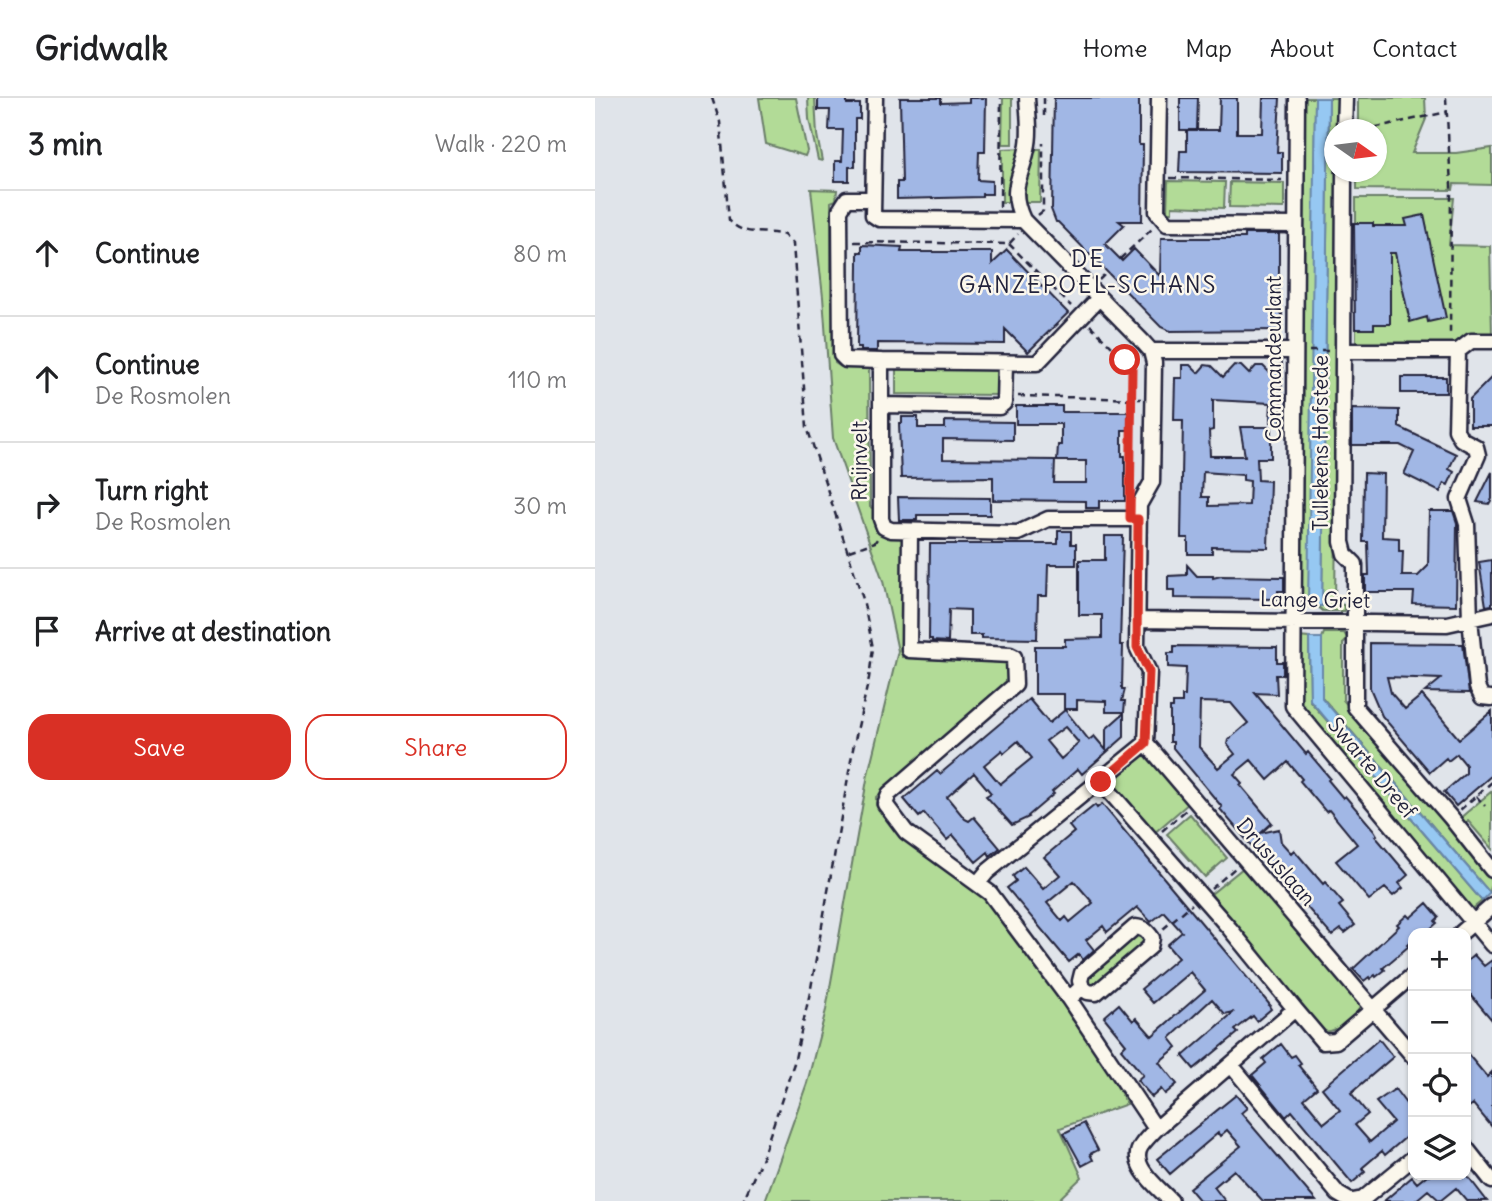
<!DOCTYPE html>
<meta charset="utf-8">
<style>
body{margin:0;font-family:Delius,sans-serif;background:#f6f6f6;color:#202124}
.controls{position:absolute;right:21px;bottom:21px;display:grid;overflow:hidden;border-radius:14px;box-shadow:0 2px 5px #0004}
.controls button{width:63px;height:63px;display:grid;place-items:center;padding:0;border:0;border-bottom:2px solid #e0e0e0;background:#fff;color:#202124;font:35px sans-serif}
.compass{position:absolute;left:729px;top:21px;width:63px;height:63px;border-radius:50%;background:#fff;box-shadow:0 2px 5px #0004;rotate:104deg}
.stop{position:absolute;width:21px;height:21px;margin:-16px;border:5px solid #d93025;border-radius:50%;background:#fff}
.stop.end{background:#d93025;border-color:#fff;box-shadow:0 2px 7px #0008}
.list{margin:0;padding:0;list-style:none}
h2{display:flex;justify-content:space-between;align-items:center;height:91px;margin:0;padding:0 28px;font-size:30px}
h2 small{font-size:23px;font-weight:400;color:#757577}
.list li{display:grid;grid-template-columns:46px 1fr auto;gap:21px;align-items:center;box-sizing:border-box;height:126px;padding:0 28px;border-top:2px solid #e0e0e0}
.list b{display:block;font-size:26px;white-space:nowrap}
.list p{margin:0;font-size:23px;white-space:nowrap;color:#757577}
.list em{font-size:23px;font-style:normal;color:#757577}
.actions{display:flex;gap:14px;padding:21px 28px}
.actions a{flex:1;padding:16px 0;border:2px solid #d93025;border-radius:21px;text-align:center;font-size:24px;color:#d93025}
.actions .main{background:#d93025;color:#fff}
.icon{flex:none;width:38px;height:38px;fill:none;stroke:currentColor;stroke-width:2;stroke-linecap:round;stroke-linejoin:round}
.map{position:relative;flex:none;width:897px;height:1103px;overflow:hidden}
header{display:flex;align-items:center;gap:42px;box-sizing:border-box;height:98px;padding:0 35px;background:#fff;border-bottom:2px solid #e0e0e0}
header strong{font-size:33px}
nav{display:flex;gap:38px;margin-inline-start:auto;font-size:24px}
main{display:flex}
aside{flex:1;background:#fff}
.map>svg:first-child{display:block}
.green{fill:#b2db97;stroke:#6a7e69;stroke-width:2}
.water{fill:#96c8f2;stroke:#6886a9;stroke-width:2}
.building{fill:#a1b7e5;stroke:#22223b;stroke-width:2;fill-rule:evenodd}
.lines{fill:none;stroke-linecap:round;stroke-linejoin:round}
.minor-casing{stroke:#22223b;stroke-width:19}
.path{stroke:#22223b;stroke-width:2.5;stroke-dasharray:7 5;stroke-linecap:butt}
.minor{stroke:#fbf7ec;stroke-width:14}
.route{stroke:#d93025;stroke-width:9}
.labels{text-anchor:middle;stroke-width:5;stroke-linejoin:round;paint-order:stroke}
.street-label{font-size:21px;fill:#22223b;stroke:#fbf7ec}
.neighbourhood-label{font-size:23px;letter-spacing:2px;fill:#22223b;stroke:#fbf7ec}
</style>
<header>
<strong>Gridwalk</strong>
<nav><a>Home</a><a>Map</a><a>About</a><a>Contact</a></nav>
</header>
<main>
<aside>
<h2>3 min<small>Walk · 220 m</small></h2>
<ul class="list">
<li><svg class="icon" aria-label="ahead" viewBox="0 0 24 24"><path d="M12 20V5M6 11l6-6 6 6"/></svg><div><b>Continue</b></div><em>80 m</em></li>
<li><svg class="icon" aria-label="ahead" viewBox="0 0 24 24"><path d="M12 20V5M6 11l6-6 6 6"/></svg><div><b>Continue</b><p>De Rosmolen</p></div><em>110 m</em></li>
<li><svg class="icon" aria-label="right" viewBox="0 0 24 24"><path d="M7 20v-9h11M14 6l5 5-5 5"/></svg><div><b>Turn right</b><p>De Rosmolen</p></div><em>30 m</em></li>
<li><svg class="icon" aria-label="arrive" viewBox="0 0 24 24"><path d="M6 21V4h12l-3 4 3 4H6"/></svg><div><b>Arrive at destination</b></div></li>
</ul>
<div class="actions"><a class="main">Save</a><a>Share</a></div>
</aside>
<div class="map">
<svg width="897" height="1103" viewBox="0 0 897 1103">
<rect width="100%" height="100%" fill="#e0e4ea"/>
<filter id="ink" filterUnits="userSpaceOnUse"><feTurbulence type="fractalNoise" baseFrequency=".0143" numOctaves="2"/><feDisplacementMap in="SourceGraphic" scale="14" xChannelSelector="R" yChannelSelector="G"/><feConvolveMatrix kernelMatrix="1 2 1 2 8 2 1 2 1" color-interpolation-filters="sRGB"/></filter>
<g filter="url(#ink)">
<path class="green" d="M164,0H201L212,53L210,58L171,46Z
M213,0H220L222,37L227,63L223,62L214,21Z
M408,0H417V46H407Z
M709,0H720L715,509H702Z
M734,0H746V31L740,32V74H745L740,506L749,507V513H728L722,508L727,507Z
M763,0H830L831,21L817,55H861L897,50V87L859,86L858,92L762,91V74H782V32L763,31Z
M429,50L418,104H407V51Z
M441,51H446L445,104H430V81Z
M573,83L630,84L629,110L577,108V114H572Z
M635,84L689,85V110L634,109Z
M216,91L242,92L241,102L236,104V201L242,202L240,265L246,269L274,270L275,409L280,411L281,434L308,439L307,559L415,563L413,587L281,699V707L310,739L387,794L450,874L476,920L497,944L532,1006L465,1030L487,1079L462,1103H170L212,985L231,912L273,676L303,553L288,483L238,340L228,199Z
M761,100H859L854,147L895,148L897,237L860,247L761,246Z
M301,271L405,272L404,297L301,296Z
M729,535H749L753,541L748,546V602L897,779L895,795L727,599V540Z
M703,539L714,540L715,603L887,803L876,812L704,609Z
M549,655L594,705L558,736L521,694C517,676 537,665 549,655Z
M897,693V751L873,723L868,727L864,721Z
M595,716L632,760L610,779L572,736Z
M648,770L766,905C764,918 741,936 727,933L616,796Z
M540,834L551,841L550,847L500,890L491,886V877Z"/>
<path class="water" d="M720,0H734L727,508H713Z
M714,540H727V600L895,795L887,803L715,602Z"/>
<path class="building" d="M223,0H252V6H265V21H260V69H254V83H240V63H247L248,32H234L235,12H223Z
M305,0H346V5L374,4V0H391L390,54H384L383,82L397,83V96H387V99L302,101V84H307Z
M459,0H544V47H548L547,123H524L529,127L510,146L527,163L539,151L565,178L566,140H650V136H684V193H681V215H687V232L575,233L566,229L463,124H461L456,111L457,110Z
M585,0H603L602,32H585Z
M625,0H642V35H667L668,0H685L682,54H687V75L584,74L585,53H592V32H624Z
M829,117L851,220L833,224L832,219L815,224L800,155H795V226H779V231H760L759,125H778V128H812L810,121Z
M267,147L307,149L306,154H397V166L412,152L473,215L433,254L410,231V246L282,245V253H266V249H262L263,166V154H267Z
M687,265L686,324H675L676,305L618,302V332L614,333L615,358H650L645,329H676V360H662L663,382L675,383L673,450L617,449V456H593V440H586L588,322H579L580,280H587V267H595L603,275L610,267L617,268L628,279L639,267L646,268L654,276L661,268H668L675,275ZM608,374L648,377V382L655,383L654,407L614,408V399H607Z
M806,279H851V295H806Z
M897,279V328H875V301Z
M421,308H467V314H534V332H527V358H530V403H504V410H491V403L398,402V379L306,380L304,325H307V319H323V330H350V323L418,324V342L348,341V361L460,362L459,385H491V363H462L463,347H466V326H421Z
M757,311L804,312V329L861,356L854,371L859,374L853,387L849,385L845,394L809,376L819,354L805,347H757Z
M897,374V401L894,406L882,404Z
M769,375L788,376L787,439L804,440V453H808L807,478H823L833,468L834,413H858L862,425L861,507L818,506L819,494H770V477H774L773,444H768Z
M303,399L395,400V417H322V422H304Z
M463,433H476V446H481V467H453L452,498H443L442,541L387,540V537H375V512L354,511L353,544L337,543V541H334L335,446H463Z
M510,438H528L525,547H528L527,591H530L527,603H530L529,614H511V603L482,602V611H469V596H440V548H470V541L507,540V517H484V462H510Z
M897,462V507L891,508L884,464Z
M592,467L602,478H618V480L626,478L689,479V493H683V501L579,500V492H573V478L592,477Z
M775,545L868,546L874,595L830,594L846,581L792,579L796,595L810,611L827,597L864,641L897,613V677L861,708L849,694L871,675V667L862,656L853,663L851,660L835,674L787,618L775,590Z
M579,548L682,549V564H688V577H681L682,596L660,595L711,656L713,654L735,680L733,682L748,700L750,698L779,732L782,737L780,738L813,777L804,785L808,790L798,798L790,790L774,802L741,763L762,746L734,712L731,714L705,683L707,681L693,664L673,682L656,662L639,676L647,685L645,687L677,725L666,735L684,731L686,744L696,755L699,752L728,786L730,784L748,805L744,808L760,827L750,835L746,831L737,838L704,800L702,801L625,711L627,709L578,650V644H575V610H578V605H587V598H590L591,570L573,569V555H579ZM605,604L636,605L653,625L633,642L632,646L640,656L623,670L604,649Z
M434,601L454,625L470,612L494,642L499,638L511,652V631L529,615V639L487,676L483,671L457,694L459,696L433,718L434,719L417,727L391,698L396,695L379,675L352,699L370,721L374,723L379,719L405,750L395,758L393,754L381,764L358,737L352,742L329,715L324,719L309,701L342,673L345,676ZM470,629L484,645L466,661L451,643ZM423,643L437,660L405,686L389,667L407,652L409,655Z
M507,706L675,907L674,908L676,911L662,923L658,918L640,932L643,935L599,971L588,958L639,914L630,916L617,901L575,940L582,949L564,964L582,986L570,996L566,991L557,999L542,982L548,977L526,951L531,946L509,919L524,906L538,923L541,920L557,938L610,892L595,874L558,905L546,891L583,860L572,847L587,834L569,814L556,824L542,809L512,834L508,828L491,842L499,852L488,862L484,856L474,864L412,790L421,783L418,778L429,769L448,791L465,777L449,759L479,734L474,728L500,707L502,710ZM479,783L498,805L475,824L471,819L467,823L452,805Z
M832,805L844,819L840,823L842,825L833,833L831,831L825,835H818V841L812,846L814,848L788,870L790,872L781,879L780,877L775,881L774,879L769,883L758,871L804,828L802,826L812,817L815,820Z
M879,857L889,868L897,862V922L876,897L871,901V864Z
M784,941L798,959L756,995L773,1016L760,1027L775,1044L798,1024L781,1004L800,991L818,1015V1033L790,1057L787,1053L767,1070L770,1074L757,1085L697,1013L691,1019L657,977L671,965L668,961L686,946L696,959L700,957L706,965L703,967L722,990L709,1001L729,1025L745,1012L727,990Z
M871,954L892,979L897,974V1029L878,1006L871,1011Z
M641,997L652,1010L646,1015L721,1103H668L639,1072L619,1089L630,1103H605L594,1090L646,1048L632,1032L625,1038L623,1035L575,1076L562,1061Z
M489,1025L503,1052L495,1056L498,1062L487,1068L469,1035Z
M832,1077H872L892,1103H872L861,1090L845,1103L833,1092L820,1103H789L817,1079L822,1085Z"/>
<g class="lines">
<defs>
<path id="minor" d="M280,0L278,117L284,121L428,122
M564,0L562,114L572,126L701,127
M702,0L698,608L897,847
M749,32L750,0
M749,74L747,444L750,456L760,466V609L856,720L897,772
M277,101H252L245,112L246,257L251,262L286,263V421L289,429L296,432L423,435L453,421H543
M556,253H700
M748,253H863L876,243H897
M863,253L861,332L866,341L881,349L883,357L864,401L872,426L875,521L882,589L887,599L896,600
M286,263L442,265L504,200
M286,307L404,309L409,305L410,265
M315,433L314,552L415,557L419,559L420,587L294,696L290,706L311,734L395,795L474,901L561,1031
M542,522L852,526L897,516
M551,645L818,958
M506,684L635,831L700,911
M383,785L392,774L551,645L554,574L542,549L544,407L557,384L559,265L556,253L548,244L428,122C413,89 426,82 432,51C436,36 433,16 432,0
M866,835L897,808
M474,901L487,889L485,883L487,875L540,829C549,830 552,833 557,840L555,849L501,895L493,894L487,889
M636,967L743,1096L755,1103
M871,1050L897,1083
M576,1103C564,1090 533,1067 546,1048C550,1042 556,1036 561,1031L700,911L728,944L741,943L818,877
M758,1103L768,1101L818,1060"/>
</defs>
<use href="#minor" class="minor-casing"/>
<path class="path" d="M117,0L125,24L134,122C149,140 169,131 189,137L198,146L212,329L268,501L278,550L274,580L258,651L216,890L199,965L167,1060L148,1103
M851,0L856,87L855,238
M449,18V0
M768,32L852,14
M575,80L687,82
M405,109L406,0
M443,117L448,113V45
M259,144L414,146L423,136
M414,146L476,208
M525,161L558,130
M504,182L511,175
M495,227L537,269L536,392
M714,253H735
M423,298L546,301
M254,453L280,444L282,441
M881,698L890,708
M865,712L897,684
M567,733L591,712
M616,791L640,770
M568,831L597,806"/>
<use href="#minor" class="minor"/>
</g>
</g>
<g class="lines" filter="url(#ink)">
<path class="route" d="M506,684L551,645L554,574L542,549L543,421H535L537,269L530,262"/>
</g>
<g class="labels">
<g class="street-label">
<text transform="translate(679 261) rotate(-90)" y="7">Commandeurlant</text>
<text transform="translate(726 345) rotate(-90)" y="7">Tullekens Hofstede</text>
<text transform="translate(265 363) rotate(-90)" y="7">Rhijnvelt</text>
<text transform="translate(720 502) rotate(1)" y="7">Lange Griet</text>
<text transform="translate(777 670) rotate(50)" y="7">Swarte Dreef</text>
<text transform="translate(681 764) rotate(49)" y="7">Drususlaan</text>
</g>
<g class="neighbourhood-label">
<text x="493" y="169">DE<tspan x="493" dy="26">GANZEPOEL-SCHANS</tspan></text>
</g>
</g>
</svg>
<div class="controls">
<button>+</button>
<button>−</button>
<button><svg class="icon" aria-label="locate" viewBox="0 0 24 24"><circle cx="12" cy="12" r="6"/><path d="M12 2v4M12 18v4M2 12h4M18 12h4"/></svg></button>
<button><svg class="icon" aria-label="layers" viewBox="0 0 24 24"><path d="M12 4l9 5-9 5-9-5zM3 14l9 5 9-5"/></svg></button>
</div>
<svg class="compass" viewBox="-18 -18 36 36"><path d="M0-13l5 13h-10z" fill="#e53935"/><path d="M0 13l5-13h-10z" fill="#757577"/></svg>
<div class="stop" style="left:530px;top:262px"></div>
<div class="stop end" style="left:506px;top:684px"></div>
</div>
</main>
